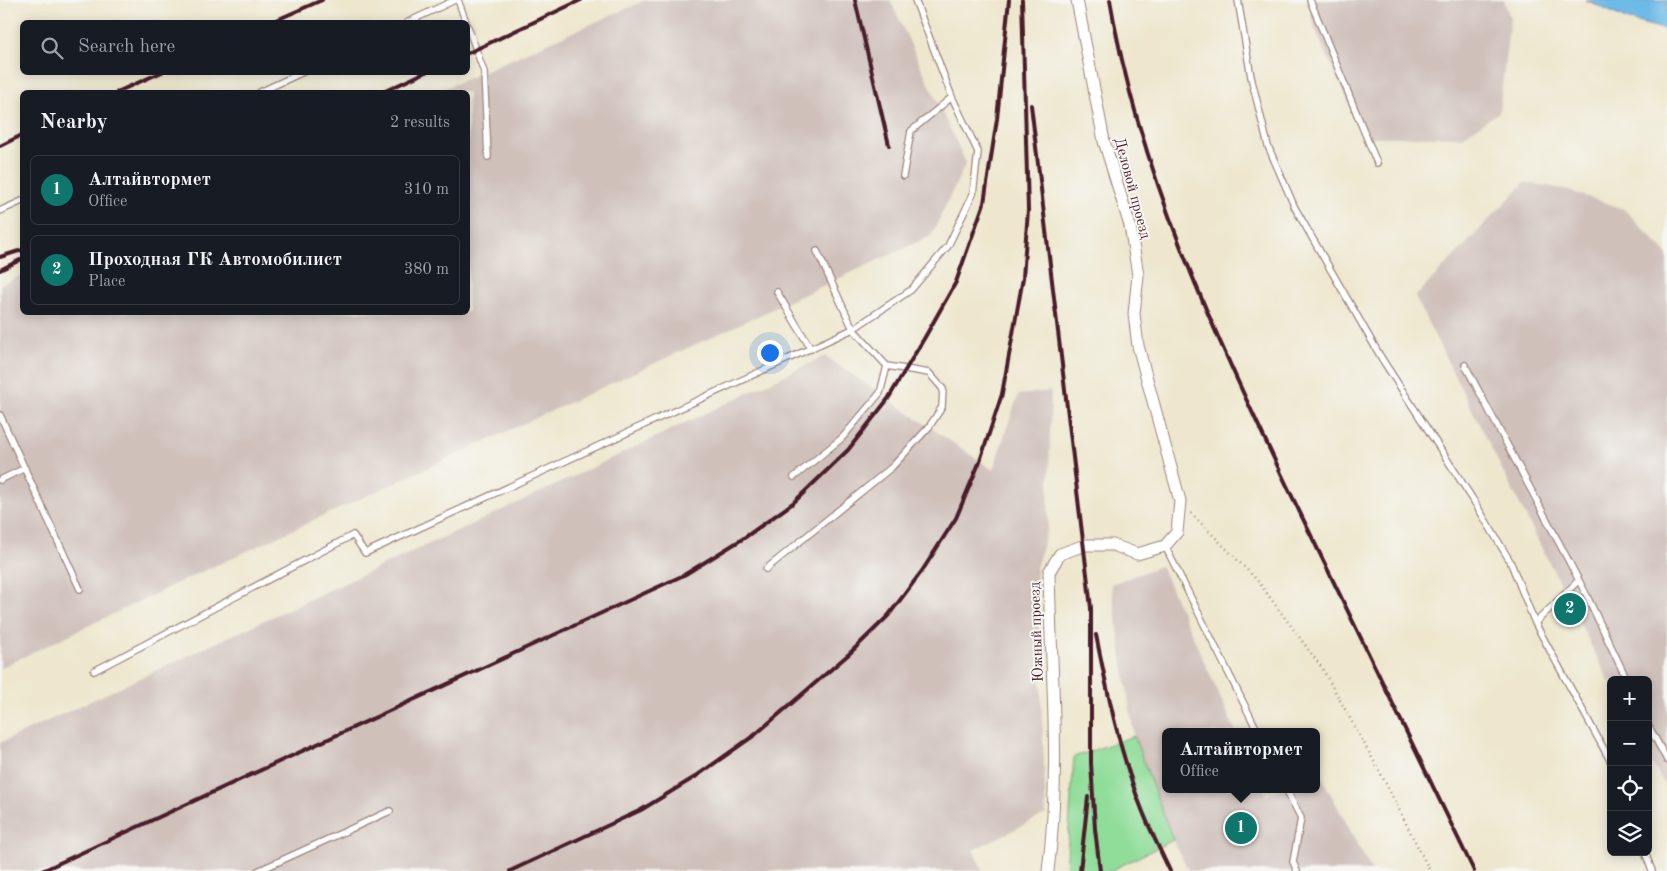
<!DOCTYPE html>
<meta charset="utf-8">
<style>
body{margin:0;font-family:"Old Standard TT",serif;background:#20242c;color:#f1f3f6}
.controls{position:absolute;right:15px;bottom:15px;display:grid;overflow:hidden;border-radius:8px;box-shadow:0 2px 12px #0003}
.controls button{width:45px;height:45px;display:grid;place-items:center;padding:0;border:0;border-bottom:1px solid #363941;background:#171b24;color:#f1f3f6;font:25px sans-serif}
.you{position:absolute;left:769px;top:352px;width:18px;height:18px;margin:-12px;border:4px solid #fff;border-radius:50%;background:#1a73e8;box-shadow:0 0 0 8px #1a73e833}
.badge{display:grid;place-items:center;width:32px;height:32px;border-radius:50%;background:#0f766e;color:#fff;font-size:16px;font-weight:700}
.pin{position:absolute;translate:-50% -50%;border:2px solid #fff;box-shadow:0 1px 5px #0006}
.popup{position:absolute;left:1162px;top:728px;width:158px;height:65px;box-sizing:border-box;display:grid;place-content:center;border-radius:8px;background:#171b24;filter:drop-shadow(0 1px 4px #0005);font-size:16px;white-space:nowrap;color:#9ea1a6}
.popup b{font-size:19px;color:#f1f3f6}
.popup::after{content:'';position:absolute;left:50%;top:100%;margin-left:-10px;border:10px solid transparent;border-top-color:#171b24}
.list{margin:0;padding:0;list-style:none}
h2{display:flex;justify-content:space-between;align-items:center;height:65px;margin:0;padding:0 20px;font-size:21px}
h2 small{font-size:16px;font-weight:400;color:#9ea1a6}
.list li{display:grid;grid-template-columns:32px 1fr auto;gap:15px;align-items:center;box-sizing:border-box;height:70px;margin:0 10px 10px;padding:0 10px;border:1px solid #363941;border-radius:8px}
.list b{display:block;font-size:19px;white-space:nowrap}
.list p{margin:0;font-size:16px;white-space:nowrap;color:#9ea1a6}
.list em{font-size:16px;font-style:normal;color:#9ea1a6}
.icon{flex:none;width:28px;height:28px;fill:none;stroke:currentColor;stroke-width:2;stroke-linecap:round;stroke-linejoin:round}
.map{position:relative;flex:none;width:1667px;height:871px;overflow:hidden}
.search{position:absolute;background:#171b24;box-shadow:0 2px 12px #0003;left:20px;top:20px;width:450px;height:55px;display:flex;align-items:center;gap:12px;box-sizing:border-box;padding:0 18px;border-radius:8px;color:#9ea1a6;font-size:19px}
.panel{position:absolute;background:#171b24;box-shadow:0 2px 12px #0003;left:20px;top:90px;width:450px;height:225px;border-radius:8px}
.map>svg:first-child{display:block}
.industrial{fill:#cfc0ba}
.green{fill:#90dd9a;stroke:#6d7e62}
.water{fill:#6ebae7;stroke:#5c6c89}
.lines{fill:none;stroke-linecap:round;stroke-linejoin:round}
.lane-casing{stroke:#9c837c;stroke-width:8}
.street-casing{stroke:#9c837c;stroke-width:13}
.path{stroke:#9c837c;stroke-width:2.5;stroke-dasharray:1 4;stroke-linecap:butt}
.lane{stroke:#fff;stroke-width:5.5}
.street{stroke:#fff;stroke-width:11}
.rail{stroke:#4a1f2b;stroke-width:4}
.labels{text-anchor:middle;stroke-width:4;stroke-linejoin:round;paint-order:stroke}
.street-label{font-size:15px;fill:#4a1f2b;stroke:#f6f6f2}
</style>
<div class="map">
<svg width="1667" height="871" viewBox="0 0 1667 871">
<rect width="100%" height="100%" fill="#f6f6f2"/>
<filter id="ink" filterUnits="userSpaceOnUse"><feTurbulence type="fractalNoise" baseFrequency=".02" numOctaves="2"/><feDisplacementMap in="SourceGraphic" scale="10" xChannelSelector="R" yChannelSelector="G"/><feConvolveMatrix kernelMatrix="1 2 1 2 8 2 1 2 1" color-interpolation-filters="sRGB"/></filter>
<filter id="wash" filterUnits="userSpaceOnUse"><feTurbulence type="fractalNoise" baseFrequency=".0096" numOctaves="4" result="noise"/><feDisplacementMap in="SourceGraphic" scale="20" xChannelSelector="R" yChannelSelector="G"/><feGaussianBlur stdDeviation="1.12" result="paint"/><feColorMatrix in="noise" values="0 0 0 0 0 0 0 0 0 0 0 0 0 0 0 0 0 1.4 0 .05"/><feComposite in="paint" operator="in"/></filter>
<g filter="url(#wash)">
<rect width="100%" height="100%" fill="#eee7ce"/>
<path class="industrial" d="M646,0H890L966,163L931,236L184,580L0,668V285L22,275V312H468V92H436Z
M1308,0H1504L1510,18L1499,112L1463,137H1364L1315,29Z
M1525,182L1563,189L1624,209L1667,254V789L1648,757V680H1611V685L1415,297Z
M825,356L993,470L1018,395L1051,391L1048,527L1036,568L1046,814L973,850L983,871H0V743L543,491Z
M1161,566L1236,732H1166V789H1263L1266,796L1281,789H1316V771L1318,770L1372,871H1189L1173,840L1134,736L1111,584Z"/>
<path class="green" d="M1134,736L1173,840L1116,868L1115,871H1066L1074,757Z"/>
<path class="water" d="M1586,0H1667V30L1626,19Z"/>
</g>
<g filter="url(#ink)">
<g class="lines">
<defs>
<path id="lane" d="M458,0L466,22
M1238,0L1251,77L1268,146L1295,208L1382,359L1472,498L1510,561L1535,623L1578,581
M1310,0L1377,163
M408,22L455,0
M468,27L484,72L488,157
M260,92L303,72
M903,176L911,131L952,97
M0,211L22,201
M777,292L811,349
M1465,365L1585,592L1627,680
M0,415L80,589
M794,477L842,438L880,393L887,366
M0,480L25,468
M1165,546L1258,732
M766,569L892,467L929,427L942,407L943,389L929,373L887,366L853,329L817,251
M1535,623L1611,762
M94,671L353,535L365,553L853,329L911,290L948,246L973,194L978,152L952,97L915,0
M1648,725L1667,760
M1286,789L1301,818L1293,862L1297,871
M1645,852L1652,871
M258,871L390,811"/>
<path id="street" d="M1048,871C1061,771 1051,672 1049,572L1060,554L1085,545H1113L1137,554L1165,546L1177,532L1180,501L1138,346L1134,314L1138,275L1130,226L1104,141L1077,0"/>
</defs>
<use href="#lane" class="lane-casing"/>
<use href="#street" class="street-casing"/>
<path class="path" d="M1191,513L1257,580L1322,668L1381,774L1430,871"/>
<use href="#lane" class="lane"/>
<use href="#street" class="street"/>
<path class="rail" d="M855,0L889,145
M1110,0C1139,173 1214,333 1289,490C1350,617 1412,744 1474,871
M272,22L322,0
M468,53L581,0
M117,92L162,72
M383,92L426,72
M1031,105L1091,608V763L1095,829L1100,871
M0,146L22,135
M0,257L22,250
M0,270L22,259
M1096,635C1108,695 1120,755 1143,812C1151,832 1161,852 1170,871
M42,871L684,575L744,538L793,503L848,450L888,399L925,337L956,282L984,203L997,119L1009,0
M510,871L641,810L695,777L756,734L849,654L888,616L922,571L956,518L980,461L1002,394L1023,278L1028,210L1022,0
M1080,871L1088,797"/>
</g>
</g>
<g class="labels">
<g class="street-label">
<text transform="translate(1133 188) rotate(75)" y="5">Деловой проезд</text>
<text transform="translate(1036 632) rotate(-92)" y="5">Южный проезд</text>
</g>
</g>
</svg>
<div class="controls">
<button>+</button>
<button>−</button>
<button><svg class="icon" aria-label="locate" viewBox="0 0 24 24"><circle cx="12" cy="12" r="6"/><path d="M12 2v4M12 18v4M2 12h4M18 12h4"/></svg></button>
<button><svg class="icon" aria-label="layers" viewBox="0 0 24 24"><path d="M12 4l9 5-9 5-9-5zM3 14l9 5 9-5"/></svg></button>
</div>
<div class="you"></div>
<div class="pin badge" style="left:1241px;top:828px">1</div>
<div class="popup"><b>Алтайвтормет</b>Office</div>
<div class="pin badge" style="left:1570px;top:609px">2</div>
<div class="search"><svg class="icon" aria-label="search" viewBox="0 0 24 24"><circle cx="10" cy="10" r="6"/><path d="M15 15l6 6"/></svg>Search here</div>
<section class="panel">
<h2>Nearby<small>2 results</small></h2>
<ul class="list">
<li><span class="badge">1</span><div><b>Алтайвтормет</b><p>Office</p></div><em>310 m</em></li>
<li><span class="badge">2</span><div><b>Проходная ГК Автомобилист</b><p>Place</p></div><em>380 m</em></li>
</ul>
</section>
</div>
